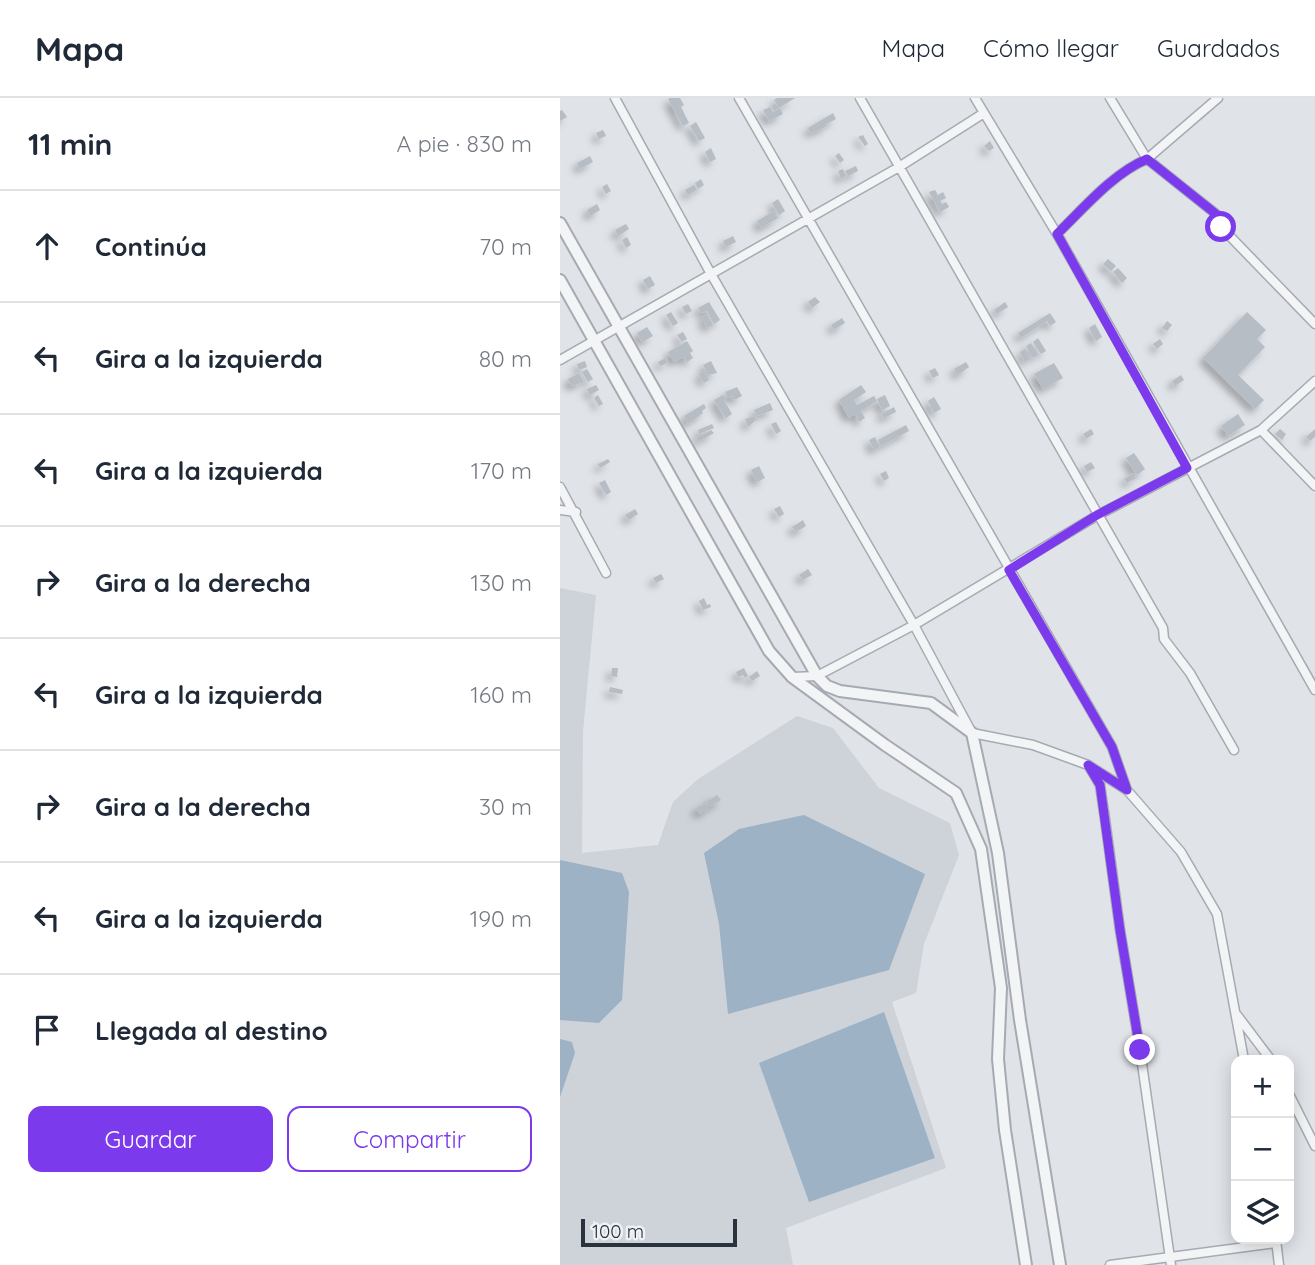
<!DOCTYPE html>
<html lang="es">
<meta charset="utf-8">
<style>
body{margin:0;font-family:Quicksand,sans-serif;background:#f2f2f3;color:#1f2937}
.controls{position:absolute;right:21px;bottom:21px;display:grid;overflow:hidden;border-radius:14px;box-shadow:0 4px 18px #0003}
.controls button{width:63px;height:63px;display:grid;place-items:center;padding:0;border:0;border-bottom:2px solid #e0e1e3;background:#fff;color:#1f2937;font:35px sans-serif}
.scale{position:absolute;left:21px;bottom:18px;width:156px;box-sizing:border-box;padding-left:7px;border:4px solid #2a323e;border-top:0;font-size:19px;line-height:24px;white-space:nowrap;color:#2a323e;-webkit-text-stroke:5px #eff2f5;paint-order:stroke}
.stop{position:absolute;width:21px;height:21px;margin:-16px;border:5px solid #7c3aed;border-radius:50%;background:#fff}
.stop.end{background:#7c3aed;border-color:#fff;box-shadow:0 2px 7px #0008}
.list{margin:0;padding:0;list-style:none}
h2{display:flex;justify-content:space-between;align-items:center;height:91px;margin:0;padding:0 28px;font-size:30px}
h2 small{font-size:23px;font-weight:400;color:#747a83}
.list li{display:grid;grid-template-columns:46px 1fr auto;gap:21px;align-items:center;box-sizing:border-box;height:112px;padding:0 28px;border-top:2px solid #e0e1e3}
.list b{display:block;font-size:26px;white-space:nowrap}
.list em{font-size:23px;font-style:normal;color:#747a83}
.actions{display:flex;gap:14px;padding:21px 28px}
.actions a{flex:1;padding:16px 0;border:2px solid #7c3aed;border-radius:14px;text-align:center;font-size:24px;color:#7c3aed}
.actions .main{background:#7c3aed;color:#fff}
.icon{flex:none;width:38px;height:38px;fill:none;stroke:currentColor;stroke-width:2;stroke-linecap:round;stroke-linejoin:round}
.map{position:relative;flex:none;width:755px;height:1167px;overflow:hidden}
header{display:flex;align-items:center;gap:42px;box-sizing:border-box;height:98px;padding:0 35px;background:#fff;border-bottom:2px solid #e0e1e3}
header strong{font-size:33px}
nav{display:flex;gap:38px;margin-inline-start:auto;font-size:24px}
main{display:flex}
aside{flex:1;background:#fff}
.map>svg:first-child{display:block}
.built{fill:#ced2d9}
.water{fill:#9db2c5}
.building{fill:#b7bdc4;filter:url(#shadow)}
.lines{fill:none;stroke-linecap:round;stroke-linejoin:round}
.minor-casing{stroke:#a6aab2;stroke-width:11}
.tertiary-casing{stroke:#a6aab2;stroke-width:14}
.minor{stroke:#f2f4f6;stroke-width:8}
.tertiary{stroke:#f2f4f6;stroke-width:10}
.route{stroke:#7c3aed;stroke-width:9}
</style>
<header>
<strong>Mapa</strong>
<nav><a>Mapa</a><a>Cómo llegar</a><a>Guardados</a></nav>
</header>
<main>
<aside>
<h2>11 min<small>A pie · 830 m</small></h2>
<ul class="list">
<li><svg class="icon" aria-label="ahead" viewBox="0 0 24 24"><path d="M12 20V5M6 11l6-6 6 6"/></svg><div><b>Continúa</b></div><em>70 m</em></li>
<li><svg class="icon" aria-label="left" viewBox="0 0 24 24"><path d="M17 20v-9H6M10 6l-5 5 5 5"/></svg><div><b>Gira a la izquierda</b></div><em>80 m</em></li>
<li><svg class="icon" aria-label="left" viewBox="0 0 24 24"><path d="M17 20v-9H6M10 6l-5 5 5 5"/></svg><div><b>Gira a la izquierda</b></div><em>170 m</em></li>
<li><svg class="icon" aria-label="right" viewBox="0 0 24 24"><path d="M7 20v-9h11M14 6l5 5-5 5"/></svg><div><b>Gira a la derecha</b></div><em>130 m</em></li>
<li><svg class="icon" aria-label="left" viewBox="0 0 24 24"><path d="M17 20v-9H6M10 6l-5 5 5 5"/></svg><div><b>Gira a la izquierda</b></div><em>160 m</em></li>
<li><svg class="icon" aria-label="right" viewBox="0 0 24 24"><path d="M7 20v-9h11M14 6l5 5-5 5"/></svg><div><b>Gira a la derecha</b></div><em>30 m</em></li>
<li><svg class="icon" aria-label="left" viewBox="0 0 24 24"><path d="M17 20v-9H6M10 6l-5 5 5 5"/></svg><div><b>Gira a la izquierda</b></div><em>190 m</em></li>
<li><svg class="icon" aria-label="arrive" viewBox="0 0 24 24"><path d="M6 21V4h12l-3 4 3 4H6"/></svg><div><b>Llegada al destino</b></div></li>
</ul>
<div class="actions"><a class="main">Guardar</a><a>Compartir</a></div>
</aside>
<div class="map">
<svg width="755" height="1167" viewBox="0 0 755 1167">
<defs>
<filter id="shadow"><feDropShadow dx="-5" dy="5" stdDeviation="3.5" flood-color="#0004"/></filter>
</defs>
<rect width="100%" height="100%" fill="#e0e3e8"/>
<path class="built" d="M0,490L36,497L23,633L22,755L98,747L113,704L138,681L237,618L273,630L319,690L390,725L399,757L364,846L356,895L332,904L386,1070L226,1130L233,1167H0Z"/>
<path class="water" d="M244,717L365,776L329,872L168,916L159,826L144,755L179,731Z
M0,762L62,775L69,794L62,902L39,925L0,922Z
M324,914L375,1060L249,1104L199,965Z
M0,941L12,944L15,955L0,999Z"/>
<path class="building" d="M110,0H120L124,7L121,9L129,25L123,28L108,1Z
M217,0H235L219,10L214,2Z
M210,9L213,14L220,10L223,16L209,23L203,12Z
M2,12L7,19L0,23V13Z
M273,15L276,21L265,27L266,29L250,35L248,30Z
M136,24L145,40L139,43L130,28Z
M43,32L46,38L39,41L36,35Z
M303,37L308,46L305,48L298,39Z
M430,43L434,50L429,53L424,48Z
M151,50L156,61L150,64L145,54Z
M279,55L284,62L280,65L275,58Z
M30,58L33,64L20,71L17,65Z
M296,68L298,73L288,78L285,73Z
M283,71L286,78L281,81L278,73Z
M141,81L144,87L138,91L135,85Z
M47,86L51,93L46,96L42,89Z
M134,87L137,92L128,97L125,92Z
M375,92L378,97L383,94L386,100L380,103L382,106L386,104L389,109L380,114L369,94Z
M218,101L225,113L219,117L212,105Z
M37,106L40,112L30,118L27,112Z
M214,113L218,120L201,130L197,123Z
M66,126L69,131L58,138L55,132Z
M173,138L176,144L166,149L163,143Z
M67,139L71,147L66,150L62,142Z
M548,161L556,168L551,173L543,166Z
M558,170L567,180L562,185L553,174Z
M90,178L95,187L88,191L83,182Z
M255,199L260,204L252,210L248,204Z
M149,204L160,222L154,226L147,213L141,215L138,210Z
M445,204L448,209L437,216L434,212Z
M128,206L132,213L126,216L122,209Z
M111,214L118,225L113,228L106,217Z
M687,214L706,232L697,241L705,249L678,277L704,302L695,311L643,260Z
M490,215L496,224L490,228L487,223L461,240L458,235Z
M147,217L153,227L147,230L142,219Z
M282,220L285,225L274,232L271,227Z
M607,223L612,227L607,233L602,230Z
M535,226L542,239L536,243L529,230Z
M87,229L93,238L82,244L77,235Z
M123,234L127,241L122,244L117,237Z
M478,240L486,253L481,256L473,244Z
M600,241L603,246L597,251L593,246Z
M127,243L133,253L130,255L133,260L127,264L124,259L114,264L108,254Z
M471,245L478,257L473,260L466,248Z
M465,251L470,261L465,264L460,254Z
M105,260L108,265L100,268L98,264Z
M25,263L27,269L19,272L17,266Z
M151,263L157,275L148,277L143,267Z
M406,264L409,269L398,277L394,271Z
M494,265L503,280L483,291L474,276Z
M375,270L379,277L373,280L369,273Z
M27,271L33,281L28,284L22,274Z
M144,273L149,282L144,285L139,276Z
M19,275L24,284L11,288L8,281Z
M621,277L624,282L615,288L612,283Z
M36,287L39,292L30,297L27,291Z
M301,287L306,294L294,302L297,307L314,298L317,303L301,313L305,320L299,324L295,316L289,320L283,310L289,307L283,309L279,302Z
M177,289L182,298L174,302L172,298L168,300L165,294Z
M38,297L43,306L39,308L34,300Z
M163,297L166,301L164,302L172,316L166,320L154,302Z
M325,297L330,308L322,312L317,301Z
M374,299L381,311L374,315L368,303Z
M210,305L213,312L197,318L194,312Z
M144,306L146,310L142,313L143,315L128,326L124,318Z
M334,309L336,314L324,320L321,316Z
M678,316L685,327L668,338L661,328Z
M195,318L196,322L188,329L185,321Z
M216,324L221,333L216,336L211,326Z
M152,326L154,330L139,336L138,332Z
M346,327L349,333L321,348L318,342Z
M531,331L534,336L526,341L523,336Z
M720,331L726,336L722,342L715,336Z
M755,331V339L750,343L746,339Z
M151,332L154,335L138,344L136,340Z
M315,339L320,349L314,352L309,342Z
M574,355L585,371L577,377L566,360Z
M48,361L50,364L40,370L38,366Z
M531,364L535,370L527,374L524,368Z
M199,368L205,380L197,384L191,372Z
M326,373L329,380L324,383L320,376Z
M573,375L576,380L567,385L564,381Z
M45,382L51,394L46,397L39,385Z
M220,408L224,416L219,419L214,411Z
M75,411L78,416L69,422L65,417Z
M243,422L246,428L236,434L232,429Z
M248,471L252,477L243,482L239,477Z
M101,476L104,481L96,485L93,480Z
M144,500L147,507L150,506L151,509L143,512L139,503Z
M52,570H58L57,579L51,578Z
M184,570L188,578L185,580L183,577L178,579L176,574Z
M197,573L200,578L192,583L189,579Z
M50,589L63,592L62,596L49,594Z
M157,697L161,702L150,709L146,704Z
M146,705L149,711L139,716L136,710Z"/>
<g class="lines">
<defs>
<path id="minor" d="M55,0L151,176L354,527L412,635L473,647L528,667L567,692L621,754L657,816L684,962
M179,0L552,649L567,692
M300,0L603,530L604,541L630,575L674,652
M415,0L497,136L755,592
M550,0L587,61L656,116L661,129L755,226
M497,136C524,110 552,76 587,61L658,0
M0,262L339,69L424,15
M701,332L755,388
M0,389L46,475
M0,412L16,414
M232,579L257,578L354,527L538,417L701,332L755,283
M530,670L540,687L545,721L560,832L580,952L611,1167
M677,917L711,962
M729,996L755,1048
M716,1142L719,1167
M550,1167L716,1145"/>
<path id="tertiary" d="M0,125L257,578L267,588L280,593L371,605L412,635L438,755L460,922L500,1167
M0,182L209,553L232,579L325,647L396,695L421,751L441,890L438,961L445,1032L466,1167"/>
</defs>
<use href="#minor" class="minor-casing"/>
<use href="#tertiary" class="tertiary-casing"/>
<use href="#minor" class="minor"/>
<use href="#tertiary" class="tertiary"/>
</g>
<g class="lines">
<path class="route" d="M580,952L560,832L540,687L528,667L567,692L552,649L449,472L537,417L627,370L497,136C524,110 552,76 587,61L656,116L661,129"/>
</g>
</svg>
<div class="controls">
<button>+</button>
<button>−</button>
<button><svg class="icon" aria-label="layers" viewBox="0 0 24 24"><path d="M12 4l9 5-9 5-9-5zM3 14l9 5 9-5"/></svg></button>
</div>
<div class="scale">100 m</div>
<div class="stop" style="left:661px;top:129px"></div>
<div class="stop end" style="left:580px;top:952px"></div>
</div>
</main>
